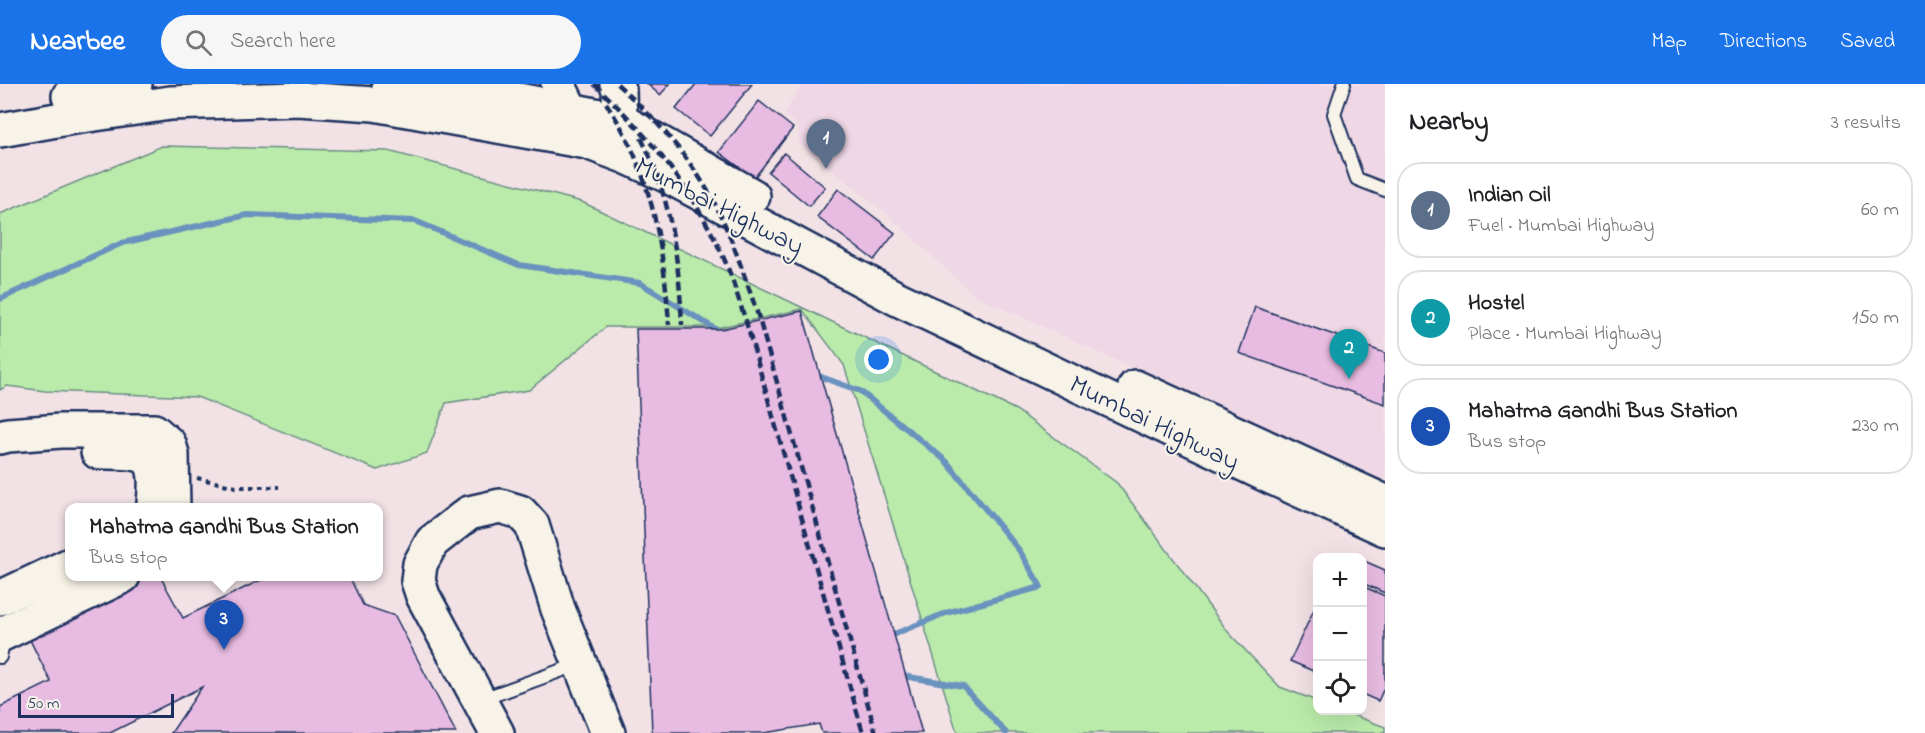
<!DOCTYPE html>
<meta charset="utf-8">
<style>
body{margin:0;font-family:"Indie Flower",sans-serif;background:#f6f6f6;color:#202124}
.controls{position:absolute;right:18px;bottom:18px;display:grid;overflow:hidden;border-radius:12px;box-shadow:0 6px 24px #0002}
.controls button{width:54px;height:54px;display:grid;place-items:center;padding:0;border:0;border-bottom:2px solid #e0e0e0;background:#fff;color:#202124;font:30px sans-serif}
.scale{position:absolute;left:18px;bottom:15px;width:156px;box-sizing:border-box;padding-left:6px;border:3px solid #1b2f5e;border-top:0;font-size:16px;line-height:21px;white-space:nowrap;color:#1b2f5e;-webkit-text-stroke:4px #f7f3e8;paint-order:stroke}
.you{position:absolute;left:879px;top:276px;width:21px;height:21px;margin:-15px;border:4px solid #fff;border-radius:50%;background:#1a73e8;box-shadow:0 0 0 9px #1a73e833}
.badge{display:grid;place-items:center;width:39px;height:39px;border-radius:50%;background:#1a73e8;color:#fff;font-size:20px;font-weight:700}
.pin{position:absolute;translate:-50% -50px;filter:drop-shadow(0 2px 3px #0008)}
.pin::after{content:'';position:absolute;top:32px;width:21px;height:18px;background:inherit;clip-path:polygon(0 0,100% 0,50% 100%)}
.popup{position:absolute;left:65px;top:419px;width:318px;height:78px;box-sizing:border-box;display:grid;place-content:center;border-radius:12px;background:#fff;filter:drop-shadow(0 2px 4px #0005);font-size:20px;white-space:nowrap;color:#757577}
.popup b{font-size:22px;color:#202124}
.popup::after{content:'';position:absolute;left:50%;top:100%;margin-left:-12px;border:12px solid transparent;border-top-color:#fff}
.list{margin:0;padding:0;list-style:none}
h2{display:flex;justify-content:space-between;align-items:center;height:78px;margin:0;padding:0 24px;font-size:26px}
h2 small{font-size:20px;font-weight:400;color:#757577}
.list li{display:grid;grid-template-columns:39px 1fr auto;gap:18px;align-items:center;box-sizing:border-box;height:96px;margin:0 12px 12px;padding:0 12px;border:2px solid #e0e0e0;border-radius:24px}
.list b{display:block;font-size:22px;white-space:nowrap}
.list p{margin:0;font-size:20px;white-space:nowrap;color:#757577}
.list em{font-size:20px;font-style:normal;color:#757577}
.icon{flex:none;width:33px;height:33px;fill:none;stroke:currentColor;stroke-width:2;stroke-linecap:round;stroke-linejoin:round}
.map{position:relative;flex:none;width:1385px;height:649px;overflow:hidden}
header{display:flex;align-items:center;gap:36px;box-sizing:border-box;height:84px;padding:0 30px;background:#1a73e8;color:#fff}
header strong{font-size:28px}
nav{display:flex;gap:33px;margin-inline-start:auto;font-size:21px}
.search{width:420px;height:54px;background:#f6f6f6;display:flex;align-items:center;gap:15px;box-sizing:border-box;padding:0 21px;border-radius:33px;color:#757577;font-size:22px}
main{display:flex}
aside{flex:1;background:#fff}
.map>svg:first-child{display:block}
.built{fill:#efd7e5}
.green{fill:#bbebaa;stroke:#6b8d84;stroke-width:1.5}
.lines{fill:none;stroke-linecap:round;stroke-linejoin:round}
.stream{stroke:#6b92be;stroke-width:6}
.building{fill:#e8bce2;stroke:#1b2f5e;stroke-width:1.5}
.lane-casing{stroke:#1b2f5e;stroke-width:16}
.secondary-casing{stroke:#1b2f5e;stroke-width:38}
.primary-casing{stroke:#1b2f5e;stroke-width:38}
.highway-casing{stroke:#1b2f5e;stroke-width:38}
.path{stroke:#1b2f5e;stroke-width:4;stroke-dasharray:4.5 4.5;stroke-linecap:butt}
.lane{stroke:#f7f3e8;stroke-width:12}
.secondary{stroke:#f7f3e8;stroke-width:33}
.primary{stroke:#f7f3e8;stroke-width:33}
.highway{stroke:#f7f3e8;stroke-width:33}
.rail{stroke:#1b2f5e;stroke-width:4.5;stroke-dasharray:9 4.5;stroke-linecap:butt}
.labels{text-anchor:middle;stroke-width:4.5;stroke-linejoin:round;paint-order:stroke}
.street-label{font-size:27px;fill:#1b2f5e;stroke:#f7f3e8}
</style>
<header>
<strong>Nearbee</strong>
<div class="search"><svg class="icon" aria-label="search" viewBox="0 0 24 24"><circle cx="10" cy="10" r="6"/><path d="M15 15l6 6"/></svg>Search here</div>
<nav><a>Map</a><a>Directions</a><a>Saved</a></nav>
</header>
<main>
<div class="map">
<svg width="1385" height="649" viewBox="0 0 1385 649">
<rect width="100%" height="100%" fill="#f2e2e6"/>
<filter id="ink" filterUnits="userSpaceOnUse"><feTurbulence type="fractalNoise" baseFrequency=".0167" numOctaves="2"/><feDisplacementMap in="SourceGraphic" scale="12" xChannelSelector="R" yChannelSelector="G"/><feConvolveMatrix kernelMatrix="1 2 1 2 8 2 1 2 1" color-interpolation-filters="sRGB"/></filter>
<g filter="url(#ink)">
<path class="built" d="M802,0H1385V400L976,212L880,124L798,59L799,44L784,30Z"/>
<path class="green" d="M162,62L388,67L582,118L1016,326L1117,399L1229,549L1280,603L1317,617L1318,626L1342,627L1385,643V649H959L956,645L844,281L802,225L721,243H606L529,306L446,319L427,369L377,386L197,313L45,307L7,302L0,306V130Z"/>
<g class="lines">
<path class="stream" d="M0,215L122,159L247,131L415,137L519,181L640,199L722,249
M813,290L860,307L946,377L1019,466L1041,503L946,529L887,553
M901,589L903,592L963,602L1006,649"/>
</g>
<path class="building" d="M647,0H670L660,11Z
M696,0H752L710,52L676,25Z
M759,17L793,44L754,94L719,68Z
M784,69L825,103L809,122L768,88Z
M838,105L895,149L874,176L817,133Z
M1255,223L1385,269V320L1239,269Z
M802,227L922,649H822L819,640L764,649H652L636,245H721Z
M1362,476L1385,486V509L1362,499Z
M104,492H160L183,534L269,492H349L363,521L395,532L456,649H171L202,603L110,649H0V623L51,598L19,534Z
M1362,502L1385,512V602L1378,617L1362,610Z
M1318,517V589L1290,577Z"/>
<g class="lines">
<defs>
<path id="lane" d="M1344,0L1334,30L1357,95L1385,106
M0,559L2,563L0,573
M480,616L579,580"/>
<path id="secondary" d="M0,353L8,351L61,347H154L169,360L172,370L173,424
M98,368C144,368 160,365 154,419
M0,514L70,481
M0,551L123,492
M497,649L423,512L418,497L420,480L432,458L469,429L500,422L520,428L532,441L558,525L608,649"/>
<path id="primary" d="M558,0L582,49
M609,61L620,36L619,6L617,0"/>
<path id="highway" d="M389,0L503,13L620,36L753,112
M69,12L135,0
M0,46L68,34L170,19L298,15L374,20L587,58L627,73L666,91L896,214L1271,393L1385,445
M1135,303L1385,418"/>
</defs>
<use href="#lane" class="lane-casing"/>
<use href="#secondary" class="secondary-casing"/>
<use href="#primary" class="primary-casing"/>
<use href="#highway" class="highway-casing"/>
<path class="path" d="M197,394L236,403H280"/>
<use href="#lane" class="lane"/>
<use href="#secondary" class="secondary"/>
<use href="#primary" class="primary"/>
<use href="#highway" class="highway"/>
<path class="rail" d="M594,0C649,51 695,108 725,177C733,195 738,215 745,234L863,649
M617,0C655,34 691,74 715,120C733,155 745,194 758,231L876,649
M606,19C651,84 664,163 669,241
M641,54C671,112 679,177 682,241"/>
</g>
</g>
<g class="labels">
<g class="street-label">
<text transform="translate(720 121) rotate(27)" y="9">Mumbai Highway</text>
<text transform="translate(1155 338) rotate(26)" y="9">Mumbai Highway</text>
</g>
</g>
</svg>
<div class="controls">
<button>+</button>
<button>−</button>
<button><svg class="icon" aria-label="locate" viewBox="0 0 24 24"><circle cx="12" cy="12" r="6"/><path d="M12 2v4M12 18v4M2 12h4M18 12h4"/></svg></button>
</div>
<div class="scale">50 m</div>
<div class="you"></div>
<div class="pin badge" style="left:826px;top:85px;background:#5c6f8a">1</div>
<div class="pin badge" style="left:1349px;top:295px;background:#0f9aa8">2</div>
<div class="pin badge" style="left:224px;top:566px;background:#1a4fb4">3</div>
<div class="popup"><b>Mahatma Gandhi Bus Station</b>Bus stop</div>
</div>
<aside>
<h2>Nearby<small>3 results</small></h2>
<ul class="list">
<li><span class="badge" style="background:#5c6f8a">1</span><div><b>Indian Oil</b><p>Fuel · Mumbai Highway</p></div><em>60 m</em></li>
<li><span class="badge" style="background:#0f9aa8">2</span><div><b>Hostel</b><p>Place · Mumbai Highway</p></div><em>150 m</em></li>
<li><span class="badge" style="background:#1a4fb4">3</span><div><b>Mahatma Gandhi Bus Station</b><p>Bus stop</p></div><em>230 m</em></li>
</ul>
</aside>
</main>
